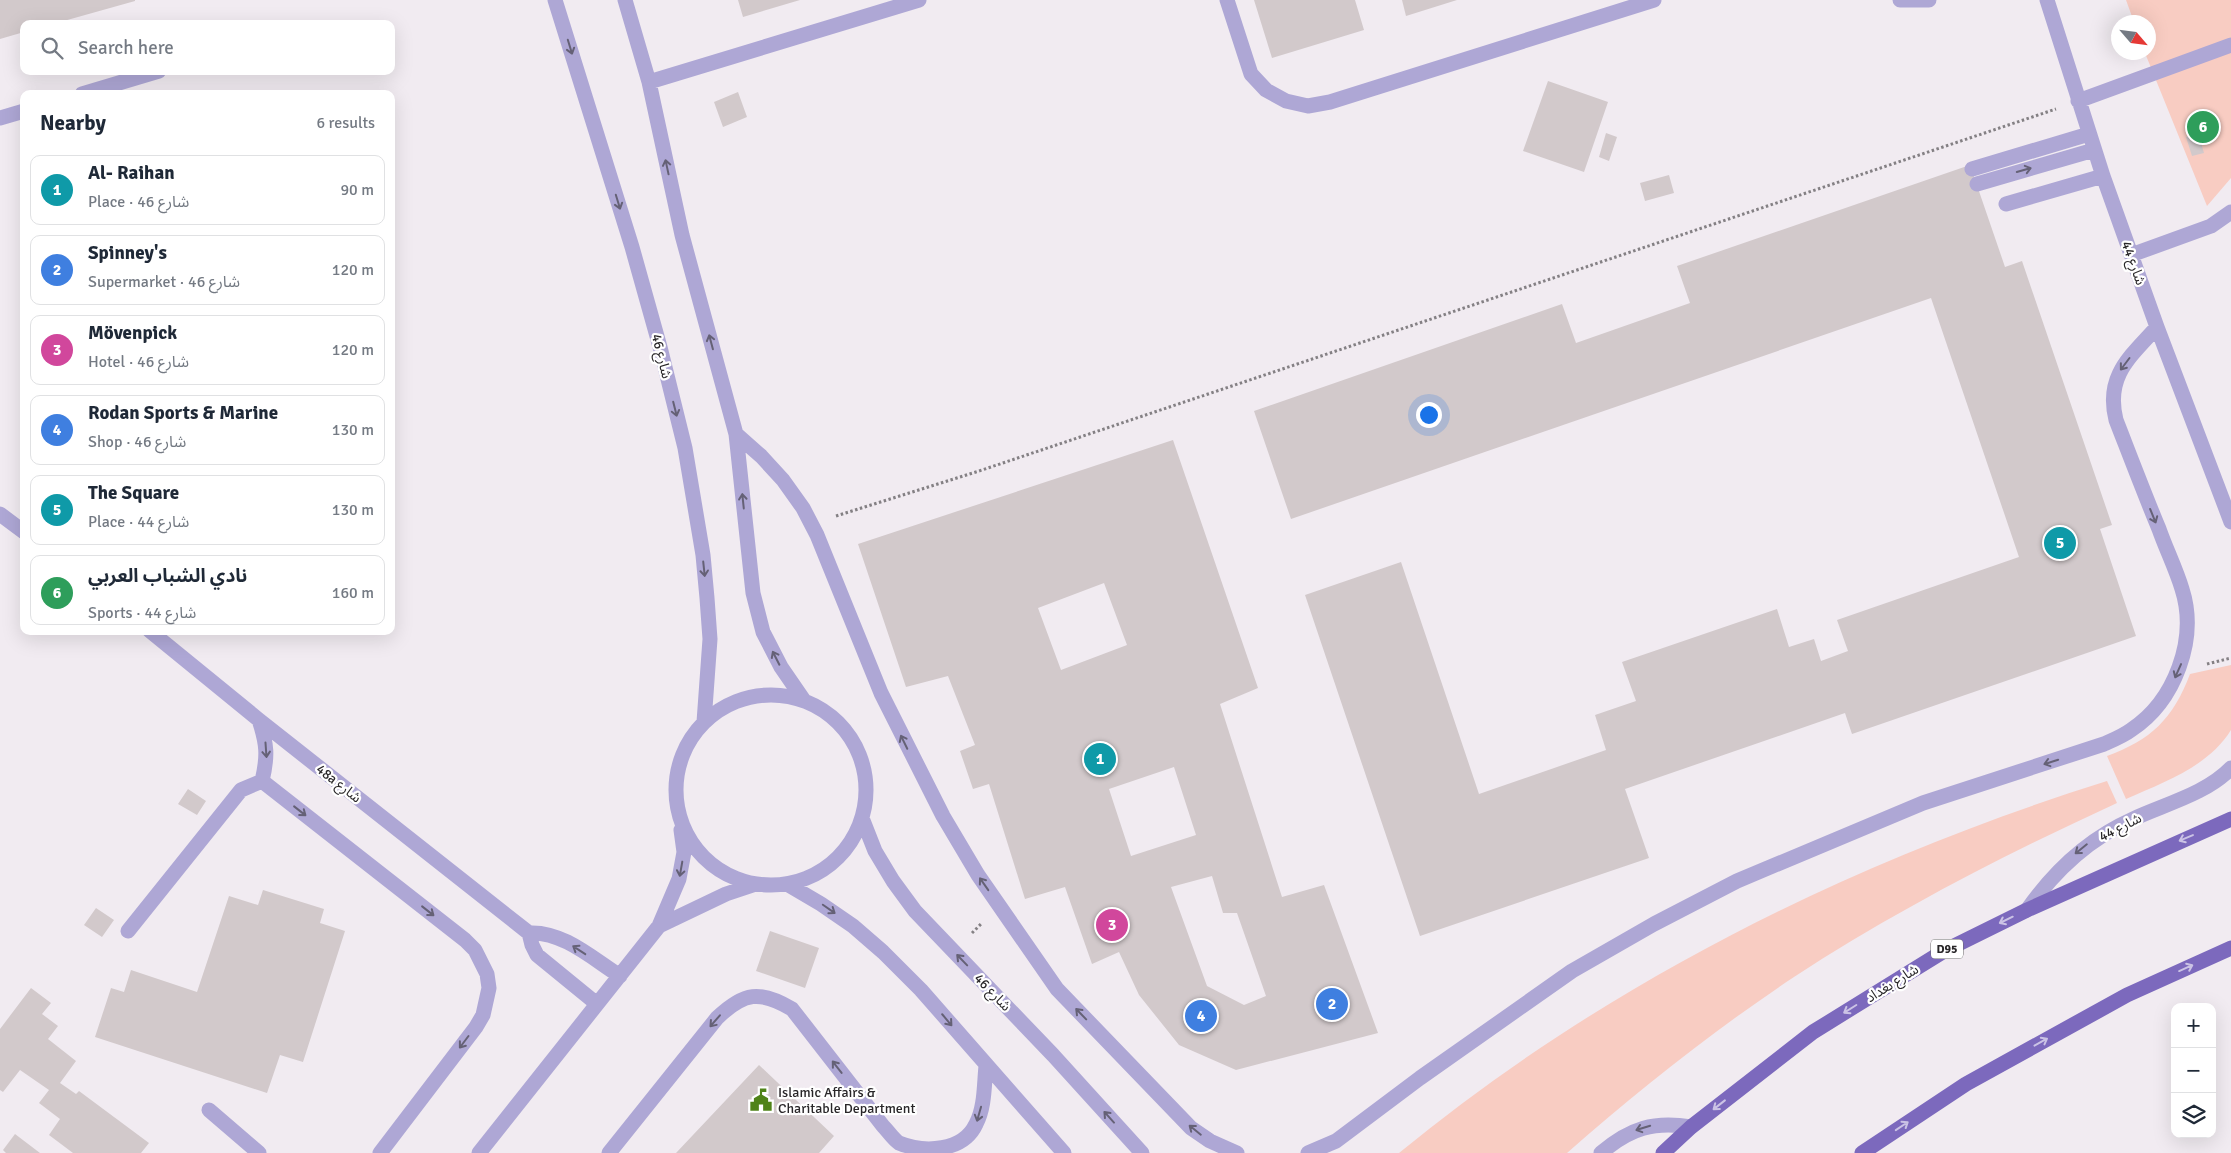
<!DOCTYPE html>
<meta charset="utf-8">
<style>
body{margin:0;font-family:Signika,"Noto Sans Arabic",sans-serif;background:#f6f6f7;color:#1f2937}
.controls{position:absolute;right:15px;bottom:15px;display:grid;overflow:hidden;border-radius:10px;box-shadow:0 5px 20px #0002}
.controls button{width:45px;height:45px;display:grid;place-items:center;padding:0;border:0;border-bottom:1px solid #e0e1e3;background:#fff;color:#1f2937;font:25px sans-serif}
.compass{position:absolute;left:2111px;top:15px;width:45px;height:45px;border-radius:50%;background:#fff;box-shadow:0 5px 20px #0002;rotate:118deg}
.you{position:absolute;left:1428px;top:414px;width:18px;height:18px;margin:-12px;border:4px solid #fff;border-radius:50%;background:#1a73e8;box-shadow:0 0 0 8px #1a73e833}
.badge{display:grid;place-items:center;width:32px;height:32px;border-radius:50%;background:#4f8318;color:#fff;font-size:16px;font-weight:700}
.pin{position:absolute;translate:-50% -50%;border:2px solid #fff;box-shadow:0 1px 5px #0006}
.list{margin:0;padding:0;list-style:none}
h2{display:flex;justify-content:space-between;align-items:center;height:65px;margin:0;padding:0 20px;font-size:21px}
h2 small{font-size:16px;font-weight:400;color:#747a83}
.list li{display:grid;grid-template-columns:32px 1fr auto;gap:15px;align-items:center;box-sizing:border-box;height:70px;margin:0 10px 10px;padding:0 10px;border:1px solid #e0e1e3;border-radius:10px}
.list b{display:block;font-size:19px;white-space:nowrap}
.list p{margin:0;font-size:16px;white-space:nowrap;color:#747a83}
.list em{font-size:16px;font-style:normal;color:#747a83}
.icon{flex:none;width:28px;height:28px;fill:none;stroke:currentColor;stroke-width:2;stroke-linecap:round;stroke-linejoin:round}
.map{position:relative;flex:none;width:2231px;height:1153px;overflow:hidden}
.search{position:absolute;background:#fff;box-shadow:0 5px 20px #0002;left:20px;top:20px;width:375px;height:55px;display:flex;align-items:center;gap:12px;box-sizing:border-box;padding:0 18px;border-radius:10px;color:#747a83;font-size:19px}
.panel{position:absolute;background:#fff;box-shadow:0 5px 20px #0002;left:20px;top:90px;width:375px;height:545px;border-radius:10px}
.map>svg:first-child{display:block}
.green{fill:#f8ccc2}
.building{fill:#d2c9cb;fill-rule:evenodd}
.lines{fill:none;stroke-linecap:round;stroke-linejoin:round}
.path{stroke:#848084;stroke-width:3;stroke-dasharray:2.5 2.5;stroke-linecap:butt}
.minor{stroke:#aea7d5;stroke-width:15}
.major{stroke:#7c69bd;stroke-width:15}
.oneway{stroke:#656176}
.oneway2{stroke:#cbc3e5}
.labels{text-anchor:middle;stroke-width:4.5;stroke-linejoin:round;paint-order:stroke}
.shield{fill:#fff;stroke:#696869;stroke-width:1}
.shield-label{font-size:12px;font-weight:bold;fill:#292729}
.street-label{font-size:14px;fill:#292729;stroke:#fff}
.poi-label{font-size:14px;fill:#292729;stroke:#fff;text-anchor:start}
</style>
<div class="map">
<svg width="2231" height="1153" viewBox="0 0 2231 1153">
<rect width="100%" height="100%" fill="#f1ebf1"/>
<path class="green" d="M2126,0H2231V178L2207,206L2145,53L2148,52V22H2134Z
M2231,665V730C2208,767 2164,782 2126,799L2107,756C2151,740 2173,719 2190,674Z
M2107,781L2117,803C2006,854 1897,910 1794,977C1714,1030 1639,1090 1567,1153H1399C1607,982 1852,861 2107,781Z"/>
<path class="building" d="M0,0H135V1L53,24H24V32L0,39Z
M738,0H800L743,17Z
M1254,0H1355L1364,30L1272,58Z
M1402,0H1457L1406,16Z
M1548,81L1608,102L1584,172L1523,151Z
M738,92L747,117L723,127L714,102Z
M1606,133L1617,137L1609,161L1599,157Z
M2198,133L2204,153L2192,156L2186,137Z
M1970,165L2005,267L2022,261L2112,525L2100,529L2136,636L1852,734L1845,713L1625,789L1649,858L1420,936L1305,595L1401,562L1479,794L1606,750L1595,715L1636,701L1622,662L1777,609L1789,647L1814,639L1821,661L1848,651L1837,620L2019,557L1931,298L1291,519L1254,411L1562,304L1576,343L1690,303L1677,266Z
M1669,175L1674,193L1645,201L1640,183Z
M1173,440L1258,688L1220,704L1282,897L1324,885L1378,1033L1236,1070L1179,1045L1139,995L1119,952L1092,964L1065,887L1025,899L989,784L973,789L960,751L975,745L948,676L906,687L858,544ZM1104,583L1127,645L1061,670L1038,608ZM1174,767L1196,835L1131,856L1109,789ZM1212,876L1223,913H1237L1266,996L1244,1005L1207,986L1171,887Z
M188,789L206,801L197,815L178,804Z
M263,890L324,909L320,923L345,931L303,1062L280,1055L267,1093L95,1037L111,988L124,992L131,970L197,992L229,896L258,905Z
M96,908L114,920L102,937L84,925Z
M770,931L819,948L805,988L756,971Z
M31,988L51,1003L42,1014L58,1026L48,1039L76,1061L60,1083L76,1094L79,1091L149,1143L141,1153H73L49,1135L60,1119L39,1103L49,1090L20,1070L3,1092L0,1090V1029Z
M759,1065L834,1136L819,1153H676Z
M15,1134L40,1153H6L3,1150Z"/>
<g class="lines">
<path class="path" d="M836,516L979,471L2056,109
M2207,664L2231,658
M972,933L982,923"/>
<path class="minor" d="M555,0L632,247L660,347L685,448L703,555L707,598L710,639L704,722
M625,0L649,82L682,235L736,434L753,593L763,632L781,667L803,699
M1227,0L1251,74L1266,90L1286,101L1308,106L1330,102L1654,0
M1900,0H1929
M2047,0L2103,176L2157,327L2231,522
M649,82L919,0
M82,94L159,71
M2078,101L2231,45
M0,118L24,111
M1972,169L2089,134
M1977,184L2094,150
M2006,204L2103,176
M2131,255L2211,226L2231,212
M736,434L761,456L783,480L803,508L817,535L881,693L943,816L978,875L1057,989L1191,1128L1210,1141L1237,1153
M0,514L24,532
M150,631L259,720L529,933L532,945L537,955L597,1004
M676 790a95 95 0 1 1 190 0a95 95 0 1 1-190 0Z
M259,720C267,744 268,756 262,781
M262,781L465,940L475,950L487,974L489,988L483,1015L476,1027L380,1153
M862,818L875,851L893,881L915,911L1053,1055L1142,1153
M787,884L821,904L853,926L883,952L921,990L1064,1153
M2027,910C2055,870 2088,839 2133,819C2165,804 2206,794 2231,768
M659,926L726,894L756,884
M128,931L241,790L262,781
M529,933C563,931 593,959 620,976
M209,1110L259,1153
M479,1153L659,926L679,879L684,852L681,830
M609,1153L717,1018C744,992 760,990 792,1009L883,1126C888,1131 893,1139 899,1143C924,1153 963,1152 976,1124C985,1107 984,1085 986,1066
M1308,1153L1336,1141L1420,1078L1572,971L1654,924L1737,881L1923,803L2104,744C2113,740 2123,736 2131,730C2175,701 2198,639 2182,589C2176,569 2166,549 2159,529C2144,493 2130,456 2116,420C2105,376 2130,357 2157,327
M1601,1153C1630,1128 1654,1121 1691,1127"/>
<path class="major" d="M1663,1153L1691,1127L1813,1032L1944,951L2027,910L2231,819
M1862,1153L1966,1084L2127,995L2231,948"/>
</g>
<defs><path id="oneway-shaft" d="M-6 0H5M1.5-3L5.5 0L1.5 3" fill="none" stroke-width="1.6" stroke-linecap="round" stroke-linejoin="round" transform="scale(1.25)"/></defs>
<g class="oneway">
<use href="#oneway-shaft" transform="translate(570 47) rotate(73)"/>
<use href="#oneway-shaft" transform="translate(667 167) rotate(-102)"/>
<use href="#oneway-shaft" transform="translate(2024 170) rotate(-16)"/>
<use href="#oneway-shaft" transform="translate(618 202) rotate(73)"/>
<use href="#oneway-shaft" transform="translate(711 342) rotate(-105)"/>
<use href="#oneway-shaft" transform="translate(2125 364) rotate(127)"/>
<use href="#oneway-shaft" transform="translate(675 409) rotate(76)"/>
<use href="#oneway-shaft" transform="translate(743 501) rotate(-96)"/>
<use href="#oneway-shaft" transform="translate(2153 516) rotate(68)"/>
<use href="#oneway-shaft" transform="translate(704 569) rotate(84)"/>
<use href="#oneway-shaft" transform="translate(776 658) rotate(-117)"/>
<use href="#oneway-shaft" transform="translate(2178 671) rotate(114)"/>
<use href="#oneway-shaft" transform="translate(904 742) rotate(-116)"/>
<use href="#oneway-shaft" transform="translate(266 750) rotate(86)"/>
<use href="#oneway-shaft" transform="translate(2051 762) rotate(162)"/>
<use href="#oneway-shaft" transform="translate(300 811) rotate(38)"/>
<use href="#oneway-shaft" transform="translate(2081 849) rotate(141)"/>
<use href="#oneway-shaft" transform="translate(681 869) rotate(100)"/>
<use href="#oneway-shaft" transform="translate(984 884) rotate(-125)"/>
<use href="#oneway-shaft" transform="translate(829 909) rotate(35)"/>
<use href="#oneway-shaft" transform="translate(428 911) rotate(38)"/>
<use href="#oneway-shaft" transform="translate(579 950) rotate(-147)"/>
<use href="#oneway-shaft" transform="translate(962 960) rotate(-134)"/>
<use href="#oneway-shaft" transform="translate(1081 1014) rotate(-134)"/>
<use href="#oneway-shaft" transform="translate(947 1020) rotate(50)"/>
<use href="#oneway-shaft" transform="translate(715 1021) rotate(131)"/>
<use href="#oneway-shaft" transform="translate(464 1042) rotate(127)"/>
<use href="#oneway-shaft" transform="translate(837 1067) rotate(-128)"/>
<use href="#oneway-shaft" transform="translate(979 1114) rotate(106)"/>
<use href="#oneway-shaft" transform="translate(1109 1117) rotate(-132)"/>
<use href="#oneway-shaft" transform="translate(1643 1128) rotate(163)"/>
<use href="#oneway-shaft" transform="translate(1195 1130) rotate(-141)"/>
</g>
<g class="oneway2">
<use href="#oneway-shaft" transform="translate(2186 838) rotate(157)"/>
<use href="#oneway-shaft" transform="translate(2006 920) rotate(154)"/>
<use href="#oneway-shaft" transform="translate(2186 968) rotate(-24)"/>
<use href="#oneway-shaft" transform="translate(1850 1009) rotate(148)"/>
<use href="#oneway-shaft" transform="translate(2041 1042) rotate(-29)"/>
<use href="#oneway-shaft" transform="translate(1719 1105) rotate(142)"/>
<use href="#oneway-shaft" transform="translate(1902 1126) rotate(-34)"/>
</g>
<defs>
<symbol id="civic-bare" viewBox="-9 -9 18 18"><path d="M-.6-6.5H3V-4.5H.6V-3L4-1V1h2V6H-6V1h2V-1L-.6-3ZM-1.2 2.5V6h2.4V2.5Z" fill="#4f8318" stroke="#fff" stroke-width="2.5" paint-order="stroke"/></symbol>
</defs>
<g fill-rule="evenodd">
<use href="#civic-bare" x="745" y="1084" width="32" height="32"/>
</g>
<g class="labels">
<rect class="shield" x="1931" y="939.5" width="32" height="19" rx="4"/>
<g class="shield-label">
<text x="1947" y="953">D95</text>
</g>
<g class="street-label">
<text transform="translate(2134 263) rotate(70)" y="5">شارع 44</text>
<text transform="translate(662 356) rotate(76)" y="5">شارع 46</text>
<text transform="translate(339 783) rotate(38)" y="5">48a شارع</text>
<text transform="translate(2120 827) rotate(-27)" y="5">شارع 44</text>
<text transform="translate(1892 983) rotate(-32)" y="5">شارع بغداد</text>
<text transform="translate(993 992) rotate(46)" y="5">شارع 46</text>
</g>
<g class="poi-label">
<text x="778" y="1097">Islamic Affairs &amp;<tspan x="778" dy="16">Charitable Department</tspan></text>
</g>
</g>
</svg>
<div class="controls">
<button>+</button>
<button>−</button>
<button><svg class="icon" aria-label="layers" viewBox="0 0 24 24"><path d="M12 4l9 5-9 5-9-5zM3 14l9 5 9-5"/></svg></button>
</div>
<svg class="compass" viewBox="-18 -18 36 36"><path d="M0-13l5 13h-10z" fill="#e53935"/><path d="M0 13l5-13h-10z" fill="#747a83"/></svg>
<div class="you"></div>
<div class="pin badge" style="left:1100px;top:759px;background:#0f9aa8">1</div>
<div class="pin badge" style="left:1332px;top:1004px;background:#3f7fe0">2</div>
<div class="pin badge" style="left:1112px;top:925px;background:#d1479c">3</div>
<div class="pin badge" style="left:1201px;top:1016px;background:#3f7fe0">4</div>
<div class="pin badge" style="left:2060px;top:543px;background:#0f9aa8">5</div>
<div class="pin badge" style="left:2203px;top:127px;background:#2e9e5b">6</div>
<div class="search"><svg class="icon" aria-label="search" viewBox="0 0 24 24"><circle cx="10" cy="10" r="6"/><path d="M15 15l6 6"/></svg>Search here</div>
<section class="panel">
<h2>Nearby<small>6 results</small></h2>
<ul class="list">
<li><span class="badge" style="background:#0f9aa8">1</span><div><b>Al- Raihan</b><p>Place · شارع 46</p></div><em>90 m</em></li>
<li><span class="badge" style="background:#3f7fe0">2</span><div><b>Spinney's</b><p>Supermarket · شارع 46</p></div><em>120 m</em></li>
<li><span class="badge" style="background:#d1479c">3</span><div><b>Mövenpick</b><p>Hotel · شارع 46</p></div><em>120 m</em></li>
<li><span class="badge" style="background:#3f7fe0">4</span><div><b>Rodan Sports &amp; Marine</b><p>Shop · شارع 46</p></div><em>130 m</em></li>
<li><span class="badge" style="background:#0f9aa8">5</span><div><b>The Square</b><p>Place · شارع 44</p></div><em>130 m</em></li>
<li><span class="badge" style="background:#2e9e5b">6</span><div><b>نادي الشباب العربي</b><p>Sports · شارع 44</p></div><em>160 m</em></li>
</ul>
</section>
</div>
